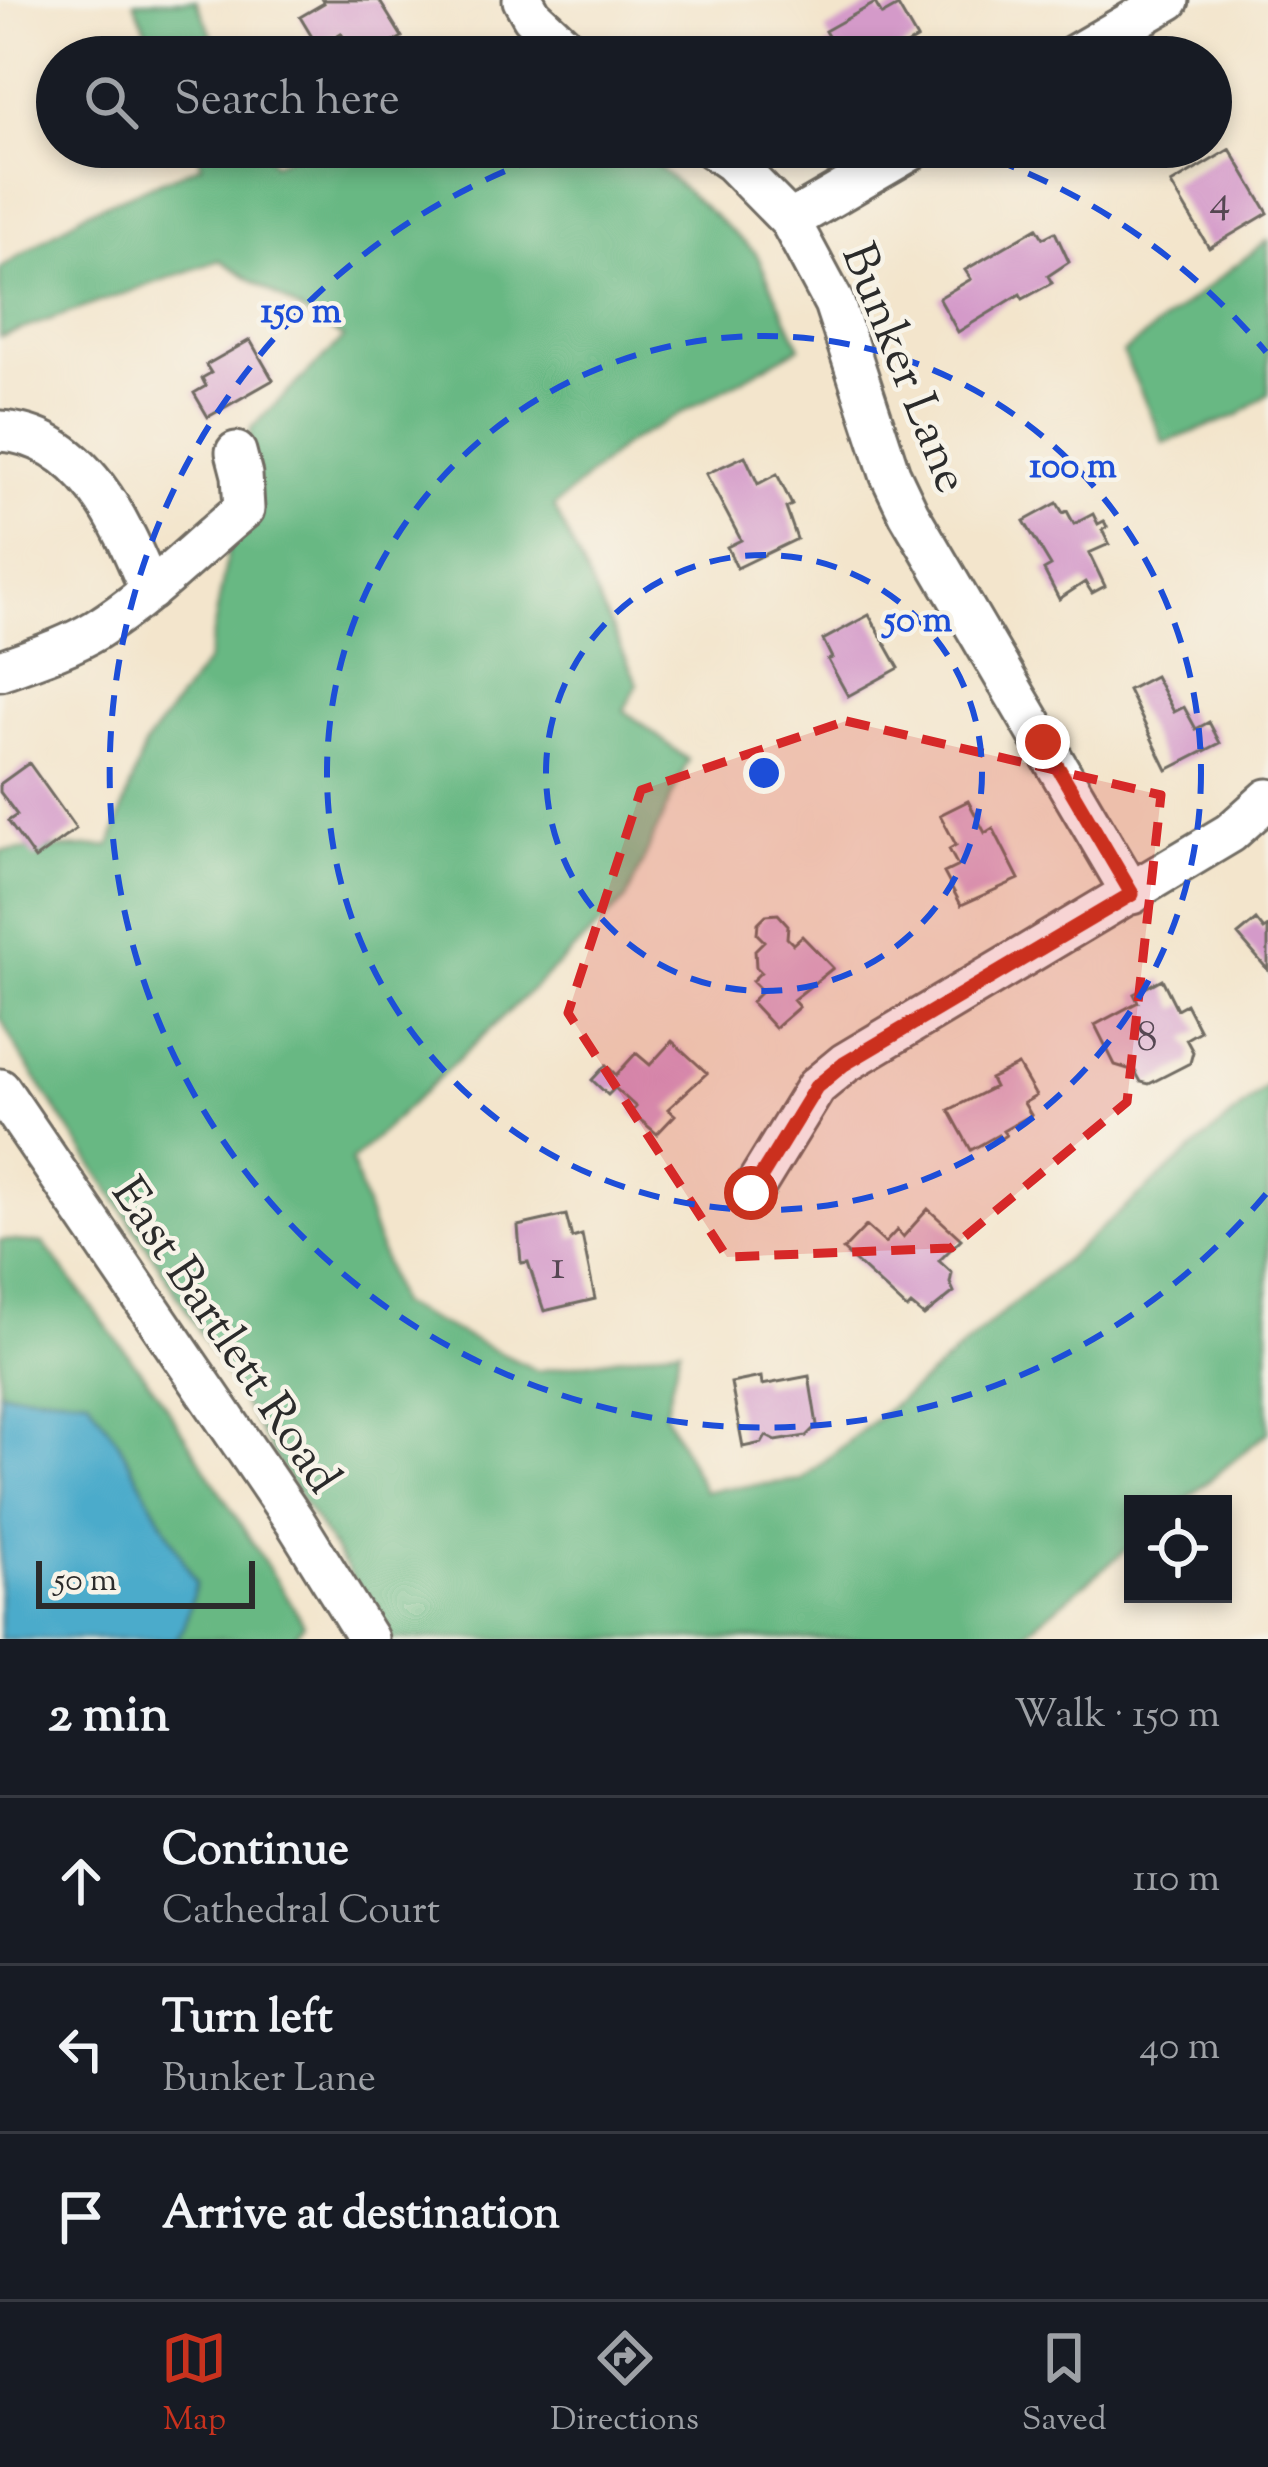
<!DOCTYPE html>
<meta charset="utf-8">
<style>
body{margin:0;font-family:"Sorts Mill Goudy",serif;background:#242831;color:#f1f3f6}
.controls{position:absolute;right:36px;bottom:36px;display:grid;overflow:hidden;border-radius:0px;box-shadow:0 6px 18px #0003}
.controls button{width:108px;height:108px;display:grid;place-items:center;padding:0;border:0;border-bottom:3px solid #363941;background:#171b24;color:#f1f3f6;font:60px sans-serif}
.scale{position:absolute;left:36px;bottom:30px;width:219px;box-sizing:border-box;padding-left:12px;border:6px solid #2b2b2b;border-top:0;font-size:33px;line-height:42px;white-space:nowrap;color:#2b2b2b;-webkit-text-stroke:9px #f7f3e8;paint-order:stroke}
.stop{position:absolute;width:36px;height:36px;margin:-27px;border:9px solid #c8321e;border-radius:50%;background:#fff}
.stop.end{background:#c8321e;border-color:#fff;box-shadow:0 3px 12px #0008}
.list{margin:0;padding:0;list-style:none}
h2{display:flex;justify-content:space-between;align-items:center;height:156px;margin:0;padding:0 48px;font-size:51px}
h2 small{font-size:39px;font-weight:400;color:#9ea1a6}
.list li{display:grid;grid-template-columns:78px 1fr auto;gap:36px;align-items:center;box-sizing:border-box;height:168px;padding:0 48px;border-top:3px solid #363941}
.list b{display:block;font-size:45px;white-space:nowrap}
.list p{margin:0;font-size:39px;white-space:nowrap;color:#9ea1a6}
.list em{font-size:39px;font-style:normal;color:#9ea1a6}
.icon{flex:none;width:66px;height:66px;fill:none;stroke:currentColor;stroke-width:2;stroke-linecap:round;stroke-linejoin:round}
.map{position:relative;flex:none;width:1268px;height:1639px;overflow:hidden}
.search{position:absolute;background:#171b24;box-shadow:0 6px 18px #0003;left:36px;right:36px;top:36px;height:132px;display:flex;align-items:center;gap:30px;box-sizing:border-box;padding:0 42px;border-radius:66px;color:#9ea1a6;font-size:45px}
.sheet{height:660px;background:#171b24}
nav{display:flex;justify-content:space-around;align-items:center;box-sizing:border-box;height:168px;border-top:3px solid #363941;background:#171b24;font-size:33px;color:#9ea1a6}
nav a{display:grid;justify-items:center;gap:6px}
nav .on{color:#c8321e}
.map>svg:first-child{display:block}
.forest{fill:#68b883;stroke:#4a7257;stroke-width:3}
.water{fill:#4cabcb;stroke:#3c6b7b;stroke-width:3}
.building{fill:#d49ac9}
.lines{fill:none;stroke-linecap:round;stroke-linejoin:round}
.minor-casing{stroke:#716c63;stroke-width:45}
.minor{stroke:#fff;stroke-width:39}
.route{stroke:#c8321e;stroke-width:15}
.marked{fill:#d62828;fill-opacity:0.2;stroke:#d62828;stroke-width:9;stroke-dasharray:24 15;stroke-linejoin:round}
.ring{fill:none;stroke:#1d4ed8;stroke-width:6;stroke-dasharray:21 15}
.labels{text-anchor:middle;stroke-width:9;stroke-linejoin:round;paint-order:stroke}
.number-label{font-size:42px;fill:#554752}
.street-label{font-size:48px;fill:#2b2b2b;stroke:#f7f3e8}
.centre{fill:#1d4ed8;stroke:#f7f3e8;stroke-width:6}
.ring-label{font-size:36px;text-anchor:middle;font-weight:bold;fill:#1d4ed8;stroke:#f7f3e8;stroke-width:9;stroke-linejoin:round;paint-order:stroke}
</style>
<div class="map">
<svg width="1268" height="1639" viewBox="0 0 1268 1639">
<rect width="100%" height="100%" fill="#f7f3e8"/>
<filter id="ink" filterUnits="userSpaceOnUse"><feTurbulence type="fractalNoise" baseFrequency=".00833" numOctaves="2"/><feDisplacementMap in="SourceGraphic" scale="24" xChannelSelector="R" yChannelSelector="G"/><feConvolveMatrix kernelMatrix="1 2 1 2 8 2 1 2 1" color-interpolation-filters="sRGB"/></filter>
<filter id="wash" filterUnits="userSpaceOnUse"><feTurbulence type="fractalNoise" baseFrequency=".004" numOctaves="4" result="noise"/><feDisplacementMap in="SourceGraphic" scale="48" xChannelSelector="R" yChannelSelector="G"/><feGaussianBlur stdDeviation="2.7" result="paint"/><feColorMatrix in="noise" values="0 0 0 0 0 0 0 0 0 0 0 0 0 0 0 0 0 1.4 0 .05"/><feComposite in="paint" operator="in"/></filter>
<g filter="url(#wash)">
<rect width="100%" height="100%" fill="#f3e5cc"/>
<path class="forest" d="M196,0L222,57H158L134,2Z
M196,147H264L273,164L309,147H636L756,253L800,347L622,446L554,507L638,684L624,710L688,760L626,900L351,1161L398,1304L538,1371L680,1347L665,1413L704,1491L801,1480L934,1372L1268,1085V1432L1181,1504H1133V1544L1018,1639H392L289,1480L159,1265L19,1053L0,1017V851L110,846L145,745L208,660L251,428L344,338L220,260L0,337V269L86,212L202,165Z
M1268,240V394L1239,415L1164,443L1123,353Z
M0,1240L43,1243L157,1392L304,1624L292,1639H175L184,1627L196,1583L119,1443L88,1399L0,1392Z"/>
<path class="water" d="M0,1392L88,1398L119,1443L196,1583L184,1627L175,1639H0Z"/>
<g id="blocks">
<path class="building" d="M322,0H379L402,37L369,57H355L341,33L318,47L300,17L324,3Z
M875,3L882,15L898,6L917,39L886,57H830L825,48L832,43L825,31Z
M1230,149L1268,213L1209,248L1171,184Z
M1037,228L1043,238L1055,232L1069,262L1048,276L1052,283L1023,299L1020,294L958,332L939,298L971,279L965,270Z
M250,340L273,380L208,417L194,393L206,386L202,378L211,373L206,365Z
M745,456L758,484L777,474L792,505L786,508L797,539L737,568L727,547L741,540L706,474Z
M1057,503L1063,513L1067,511L1074,524L1093,514L1098,524L1104,521L1107,527L1102,530L1109,544L1089,553L1105,586L1092,593L1085,582L1059,599L1044,570L1051,566L1024,521Z
M869,615L899,668L848,696L828,660L832,658L823,640Z
M1155,676L1174,712L1184,707L1196,729L1209,722L1220,743L1167,770L1128,690Z
M29,763L76,829L35,859L8,821L17,815L0,792V784Z
M968,801L985,833L993,828L1019,879L961,905L944,873L958,866L949,849L956,845L940,815Z
M778,914L788,925L787,938L793,944L802,936L833,968L793,1000L799,1007L775,1028L751,1002L762,991L752,981L761,972L756,967L755,950L764,941L757,934L758,923L766,915Z
M1256,920L1264,930L1268,927V970L1238,935Z
M1162,979L1177,1009L1186,1004L1200,1031L1186,1039L1193,1052L1190,1063L1149,1084L1141,1082L1135,1071L1115,1065L1095,1025L1138,1002L1134,994Z
M672,1041L707,1073L668,1109L675,1115L657,1134L631,1112L636,1107L615,1088L608,1095L592,1080L606,1065L616,1075L636,1053L650,1065Z
M1018,1065L1036,1096L1024,1103L1031,1115L1003,1131L1006,1135L1000,1139L998,1135L971,1150L949,1110L994,1087L990,1079Z
M928,1209L961,1239L939,1261L952,1273L950,1283L954,1292L924,1316L911,1305L907,1309L843,1250L866,1226L885,1243L897,1230L903,1237Z
M566,1215L572,1238L582,1235L595,1299L544,1311L528,1262L521,1263L518,1226Z
M809,1376L817,1425L806,1436L776,1441L766,1436L762,1443L743,1447L731,1383L761,1377L762,1385Z"/>
</g>
</g>
<g filter="url(#ink)">
<use href="#blocks" fill-opacity="0" stroke="#716c63" stroke-width="3"/>
<g class="lines">
<defs>
<path id="minor" d="M523,0L532,16L576,57
M1071,57L1169,0
M710,147L732,162L790,221L834,303L890,474L909,514L1132,894
M790,221L917,147
M0,431C84,436 122,523 150,591
M0,670C33,658 66,648 96,630C150,596 195,549 244,509L242,475L236,452
M0,1089L296,1523L368,1639
M751,1193L816,1087L845,1063L1230,833L1268,799"/>
</defs>
<use href="#minor" class="minor-casing"/>
<use href="#minor" class="minor"/>
</g>
</g>
<g class="lines" filter="url(#ink)">
<path class="route" d="M751,1193L816,1087L844,1064L1132,894L1043,742"/>
</g>
<path class="marked" d="M846,721L1161,795L1127,1102L951,1248L727,1257L568,1013L641,790Z"/>
<g class="ring">
<circle cx="764" cy="773" r="218"/>
<circle cx="764" cy="773" r="437"/>
<path d="M1266 1194A655 655 0 1 1 567 148M961 148A655 655 0 0 1 1266 352"/>
</g>
<g class="labels">
<g class="number-label">
<text x="1220" y="213">4</text>
<text x="1147" y="1050">8</text>
<text x="558" y="1278">1</text>
</g>
<g class="street-label">
<text transform="translate(907 367) rotate(68)" y="17">Bunker Lane</text>
<text transform="translate(228 1334) rotate(56)" y="17">East Bartlett Road</text>
</g>
</g>
<circle cx="764" cy="773" r="18" class="centre"/>
<g class="ring-label">
<text x="301" y="322">150 m</text>
<text x="1073" y="477">100 m</text>
<text x="918" y="631">50 m</text>
</g>
</svg>
<div class="controls">
<button><svg class="icon" aria-label="locate" viewBox="0 0 24 24"><circle cx="12" cy="12" r="6"/><path d="M12 2v4M12 18v4M2 12h4M18 12h4"/></svg></button>
</div>
<div class="scale">50 m</div>
<div class="stop" style="left:751px;top:1193px"></div>
<div class="stop end" style="left:1043px;top:742px"></div>
<div class="search"><svg class="icon" aria-label="search" viewBox="0 0 24 24"><circle cx="10" cy="10" r="6"/><path d="M15 15l6 6"/></svg>Search here</div>
</div>
<section class="sheet">
<h2>2 min<small>Walk · 150 m</small></h2>
<ul class="list">
<li><svg class="icon" aria-label="ahead" viewBox="0 0 24 24"><path d="M12 20V5M6 11l6-6 6 6"/></svg><div><b>Continue</b><p>Cathedral Court</p></div><em>110 m</em></li>
<li><svg class="icon" aria-label="left" viewBox="0 0 24 24"><path d="M17 20v-9H6M10 6l-5 5 5 5"/></svg><div><b>Turn left</b><p>Bunker Lane</p></div><em>40 m</em></li>
<li><svg class="icon" aria-label="arrive" viewBox="0 0 24 24"><path d="M6 21V4h12l-3 4 3 4H6"/></svg><div><b>Arrive at destination</b></div></li>
</ul>
</section>
<nav>
<a class="on"><svg class="icon" aria-label="map" viewBox="0 0 24 24"><path d="M3 6l6-2 6 2 6-2v14l-6 2-6-2-6 2zM9 4v14M15 6v14"/></svg>Map</a>
<a><svg class="icon" aria-label="directions" viewBox="0 0 24 24"><path d="M12 3l9 9-9 9-9-9zM9 14v-3h6M13 9l2 2-2 2"/></svg>Directions</a>
<a><svg class="icon" aria-label="saved" viewBox="0 0 24 24"><path d="M7 4h10v16l-5-4-5 4z"/></svg>Saved</a>
</nav>
